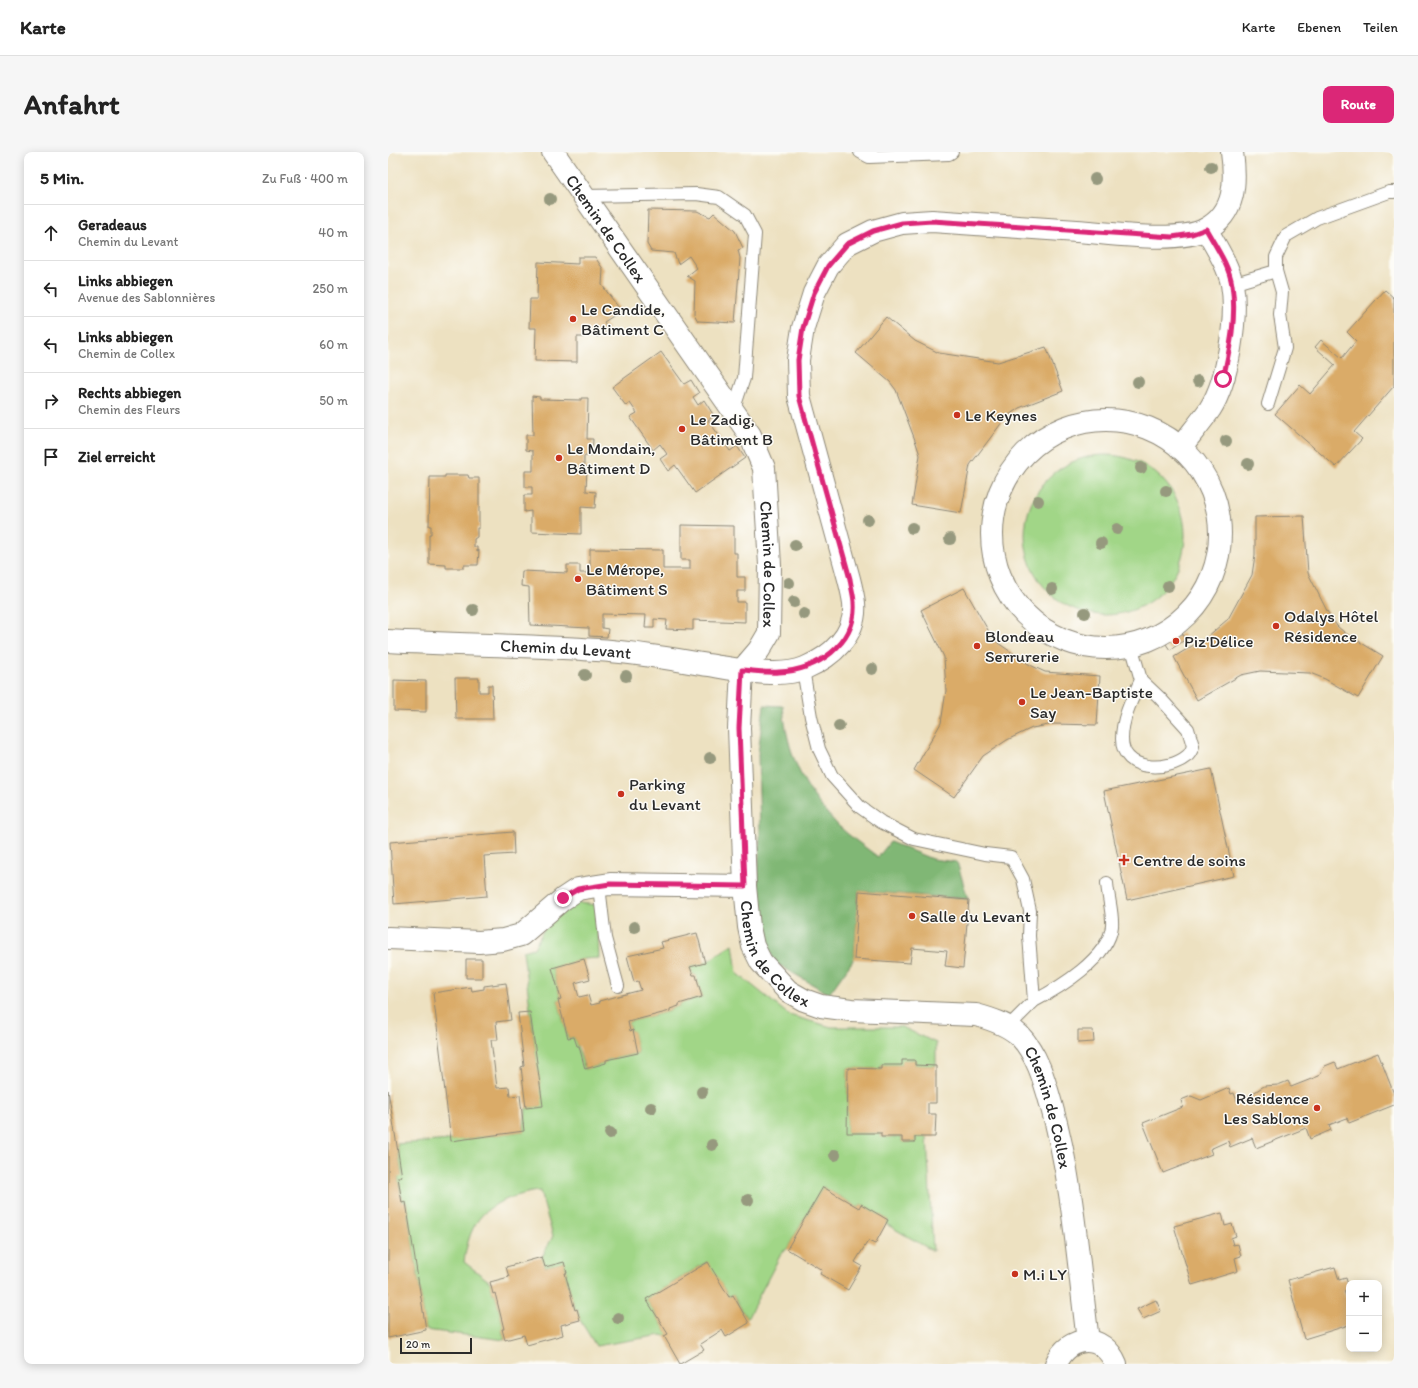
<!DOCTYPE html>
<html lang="de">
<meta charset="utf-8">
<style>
body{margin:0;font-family:Itim,sans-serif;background:#f6f6f6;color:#222}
.controls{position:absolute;right:12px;bottom:12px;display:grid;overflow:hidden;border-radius:8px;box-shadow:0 2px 10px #0003}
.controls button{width:36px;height:36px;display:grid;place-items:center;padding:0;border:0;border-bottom:1px solid #e0e0e0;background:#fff;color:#222;font:20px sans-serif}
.scale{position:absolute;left:12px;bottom:10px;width:72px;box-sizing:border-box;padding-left:4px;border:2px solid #2b2b2b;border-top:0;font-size:11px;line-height:14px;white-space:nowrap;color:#2b2b2b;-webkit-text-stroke:3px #fdfcf7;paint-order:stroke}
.stop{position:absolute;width:12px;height:12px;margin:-9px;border:3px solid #db2777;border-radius:50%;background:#fff}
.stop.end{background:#db2777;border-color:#fff;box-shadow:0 1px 4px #0008}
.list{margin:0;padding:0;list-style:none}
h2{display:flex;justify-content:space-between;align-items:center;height:52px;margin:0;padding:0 16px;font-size:17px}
h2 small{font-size:13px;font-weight:400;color:#767676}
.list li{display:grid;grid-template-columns:26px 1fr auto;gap:12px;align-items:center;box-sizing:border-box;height:56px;padding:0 16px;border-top:1px solid #e0e0e0}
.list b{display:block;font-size:15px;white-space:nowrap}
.list p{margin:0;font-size:13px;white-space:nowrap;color:#767676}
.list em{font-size:13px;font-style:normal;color:#767676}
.icon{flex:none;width:22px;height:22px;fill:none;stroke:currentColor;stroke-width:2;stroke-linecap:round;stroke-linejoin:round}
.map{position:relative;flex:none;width:1006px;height:1212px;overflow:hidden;border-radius:8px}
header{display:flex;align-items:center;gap:24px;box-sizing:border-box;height:56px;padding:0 20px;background:#fff;border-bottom:1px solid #e0e0e0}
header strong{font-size:19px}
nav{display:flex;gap:22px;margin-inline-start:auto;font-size:14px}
.intro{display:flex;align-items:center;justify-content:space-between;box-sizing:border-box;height:96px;padding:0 24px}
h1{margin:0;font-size:28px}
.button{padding:10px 18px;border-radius:8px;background:#db2777;color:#fff;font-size:14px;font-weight:700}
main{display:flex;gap:24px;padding:0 24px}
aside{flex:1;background:#fff;border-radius:8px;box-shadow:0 2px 10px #0003}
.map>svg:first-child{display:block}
.green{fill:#a1d687;stroke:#668059}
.forest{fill:#80b774;stroke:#567150}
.building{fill:#daab68}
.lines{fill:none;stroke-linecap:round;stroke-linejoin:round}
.lane-casing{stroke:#8c8676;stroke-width:14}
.street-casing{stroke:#8c8676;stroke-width:24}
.lane{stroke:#fff;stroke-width:12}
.street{stroke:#fff;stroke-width:22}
.tree{fill:#96997e}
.route{stroke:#db2777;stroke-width:5}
.poi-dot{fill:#c8321e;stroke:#fdfcf7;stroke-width:1.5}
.labels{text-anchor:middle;stroke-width:3;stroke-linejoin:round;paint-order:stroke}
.street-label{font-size:17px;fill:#2b2b2b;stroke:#fdfcf7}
.poi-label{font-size:17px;fill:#2b2b2b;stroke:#fdfcf7;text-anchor:start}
</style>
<header>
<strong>Karte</strong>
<nav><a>Karte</a><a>Ebenen</a><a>Teilen</a></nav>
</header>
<div class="intro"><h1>Anfahrt</h1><a class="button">Route</a></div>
<main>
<aside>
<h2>5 Min.<small>Zu Fuß · 400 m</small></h2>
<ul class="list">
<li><svg class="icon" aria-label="ahead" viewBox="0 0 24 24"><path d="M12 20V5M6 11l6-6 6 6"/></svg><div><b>Geradeaus</b><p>Chemin du Levant</p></div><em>40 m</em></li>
<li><svg class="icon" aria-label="left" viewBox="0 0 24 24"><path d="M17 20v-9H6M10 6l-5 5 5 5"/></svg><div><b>Links abbiegen</b><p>Avenue des Sablonnières</p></div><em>250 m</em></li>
<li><svg class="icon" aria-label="left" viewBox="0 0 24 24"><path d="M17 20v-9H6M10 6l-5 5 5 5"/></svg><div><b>Links abbiegen</b><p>Chemin de Collex</p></div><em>60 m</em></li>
<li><svg class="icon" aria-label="right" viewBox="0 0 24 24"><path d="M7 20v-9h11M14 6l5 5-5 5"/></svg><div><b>Rechts abbiegen</b><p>Chemin des Fleurs</p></div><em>50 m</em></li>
<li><svg class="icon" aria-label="arrive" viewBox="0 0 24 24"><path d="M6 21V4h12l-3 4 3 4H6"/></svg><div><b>Ziel erreicht</b></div></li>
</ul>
</aside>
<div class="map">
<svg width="1006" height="1212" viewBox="0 0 1006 1212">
<rect width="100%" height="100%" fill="#fdfcf7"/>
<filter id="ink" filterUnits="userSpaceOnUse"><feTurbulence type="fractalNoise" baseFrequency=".025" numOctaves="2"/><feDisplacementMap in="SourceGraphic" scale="8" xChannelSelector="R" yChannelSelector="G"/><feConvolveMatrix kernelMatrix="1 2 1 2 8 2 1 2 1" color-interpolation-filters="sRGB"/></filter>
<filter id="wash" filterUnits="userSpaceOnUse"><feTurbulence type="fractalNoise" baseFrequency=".012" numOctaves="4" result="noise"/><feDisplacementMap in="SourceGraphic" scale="16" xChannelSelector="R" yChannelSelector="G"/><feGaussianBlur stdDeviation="0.9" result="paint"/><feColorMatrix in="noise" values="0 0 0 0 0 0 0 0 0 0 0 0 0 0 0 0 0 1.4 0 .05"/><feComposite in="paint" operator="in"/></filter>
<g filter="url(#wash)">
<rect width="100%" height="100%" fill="#ede1c1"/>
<path class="green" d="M637 383a80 80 0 1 1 160 0a80 80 0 1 1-160 0Z
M183,750L209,753L211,806L196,807L164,816L173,847L170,848L180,886L186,885L197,917L218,911V908L250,901L245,879H242L240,870L282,859V857L291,854V852L314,845L308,823H305L302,815L317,811L345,792L349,821L401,863L443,875H514L548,891V914L527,913V908H515L514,913H493V917L460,916L459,981H493V985H514V990H527V985H539L545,1099L498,1072L500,1068L473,1052L471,1056L435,1035L399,1097L394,1100L359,1167L345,1143L341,1145L319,1110L258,1147L280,1182L276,1184L273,1183L208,1194L192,1168L189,1157L187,1158L177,1121H179L176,1110L157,1115L154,1105L165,1084L152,1039C144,1039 136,1042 128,1044C92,1055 81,1074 76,1110L102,1130L105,1142L107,1141L116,1177L114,1178L117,1188L38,1178L18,1050H14L10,1025L14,1024L9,992L76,987L136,979L138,956L154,954L135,799L146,796L162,766Z"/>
<path class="forest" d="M376,553L395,554C399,601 414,635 447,670C459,683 476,694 490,705L502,690L544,707L569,710L580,747L471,739L466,807L441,842L386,810L369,756L372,682L370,602Z"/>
<g id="blocks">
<path class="building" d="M260,58L309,59L322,65L326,61L347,79L355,96L350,98L352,106L347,171L310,169L306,162L307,129L299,124L309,116L301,104L290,112L286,101L263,99L259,92Z
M190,105H207L215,117L214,133L233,159L216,170L220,177L209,185L204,179L196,185H189V210L147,209L148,176H141L142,147H149L150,110L190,112Z
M997,138L1006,146V234L966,280L974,287L948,315L887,262L912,233L922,242L947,213L927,195L933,188L954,206L968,189L959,180Z
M498,165L527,189L551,201L610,210L658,195L675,239L631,256L618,265L582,313L573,361L524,353L532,303L527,288L508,238L502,230L468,201Z
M273,200L296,232L303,228L311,241L305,245L310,253L316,248L326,264L320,268L342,299L349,294L357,306L307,341L287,313L280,319L272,307L279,302L272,292L265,298L242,265L249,261L242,251L238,254L224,235Z
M144,244L152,245V247L193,248V246H200L199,287H205L204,304H196V314L199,315L198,339L208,340L207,356L193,355V382L143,380V359L136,360V343H144V335H137V319H145V299L138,298V283H145Z
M57,323H80L81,326H91V376H89V385L86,387V395H89V399L91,398L90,413H76V416H58V413L41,412V382H43V374H41L42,325H57Z
M916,364L920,421L939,459L949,474L957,481L995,504L970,546L937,527L922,521L872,519L853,523L809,548L786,505L819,485L840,467L864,423L867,403V365Z
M293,373L346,374V401H349V425H357V439H349V450H357V470L305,468V478L278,477L279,468L266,467V476H257L258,463L214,462V476L220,477L219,485L201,484V476L142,473L141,435L133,434L134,419L179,421V413H192V421H202V397L275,398V417H302V408H293Z
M576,436L604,485L610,491L642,513L657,520L712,524L709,573L666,572L644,576L619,588L595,604L566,645L526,618L553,571L558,539L556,505L533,458Z
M794,481L798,487L782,498L778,492Z
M67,526H91V540H100V533H104L105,567H68Z
M6,528L38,529V560L6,559Z
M823,617L846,724L739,748L716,639Z
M125,680L126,702L96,704L99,744L6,752L2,690Z
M471,739L581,748L575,816L557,814L559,799L524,796L522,811L466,807Z
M309,781L317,811L302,815L305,823H308L314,845L291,852V854L282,857V859L240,870L242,879L245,878L250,901L218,908V911L197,917L191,894H189L186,885L180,886L170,848L173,847L164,816L196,807L202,827L187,831L191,845L200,843L203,853L212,851L211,849L253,838L250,829L246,830L239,804L275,796L273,790Z
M78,807H94V826H78Z
M118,831L123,868L108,870L110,888H103L109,936L121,935L122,944L132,943L136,979L63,989L45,841L83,835L84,839L96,837V834Z
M142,860L155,954L138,956L133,915L136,914L130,861Z
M690,878H705L706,890L690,891Z
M990,901L1006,942V953L961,971L959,966L941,973L943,978L922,987L918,976L868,996L864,986L842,995L840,989L822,997L824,1002L775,1021L755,971L795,955L793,948L803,944L813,948L841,936L843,942L846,941L849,949L859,945L876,934L890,933L900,929L903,935L931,924L937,914L947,910L950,917Z
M514,908H527V913L548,914V951H540V962H548L547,985H527V990H514V985H493V981H459L460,916L493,917V913H514Z
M0,938L14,1025H10L14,1051L18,1050L38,1178L0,1186Z
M435,1035L471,1056L473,1052L500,1068L487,1092L480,1089L467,1110L474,1114L460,1138L432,1122L434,1118L399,1097Z
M834,1061L837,1074L844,1072L848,1084L843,1086L845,1093L850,1092L853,1104L847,1106L850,1119L804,1133L786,1074Z
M154,1105L157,1115L176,1110L179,1121H177L187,1158L189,1157L192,1168L173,1173L175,1183L139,1193L136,1183L117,1188L114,1177H116L107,1141L105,1142L102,1130L121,1125L118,1115Z
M320,1110L341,1145L345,1143L361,1171L338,1185L334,1178L312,1192L316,1198L292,1212L276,1184L280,1182L258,1147Z
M947,1115L951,1128L958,1126L961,1137L956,1139L959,1147L961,1146V1173L916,1187L900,1128Z
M768,1148L773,1159L755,1167L749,1157Z"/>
</g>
</g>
<g filter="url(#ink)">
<use href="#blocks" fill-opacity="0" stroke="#8c8676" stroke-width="1"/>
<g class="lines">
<defs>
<path id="lane" d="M472,0L481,5L561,2L564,0
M196,44L308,42L331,45L357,63L367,82L356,226L345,259
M844,132L888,119
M880,252L897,196L892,163L894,140L888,119V105L898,84L929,66L1001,40H1006
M743,493L753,528L771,545L800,577L805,594C804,597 802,602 799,604C780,620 734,620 734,587C734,566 744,547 753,528
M415,517L423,565L431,597L444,624L472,655L493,670L526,687L597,702L623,705L635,727L642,759L641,784L646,849L620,875
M211,734L217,786L230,834
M646,849C671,836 721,806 724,774C725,761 720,745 719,731"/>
<g id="street">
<path id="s1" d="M165,0L362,283L376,316L382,413L381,481L371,498L354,518L351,576L357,734L361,775L365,794L373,810L400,839L416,848L433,854L463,858L588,863C603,867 619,872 631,883C649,902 656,927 663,952C685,1029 690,1110 700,1189"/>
<circle cx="718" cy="382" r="114"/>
<path d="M792,296C802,283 813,270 822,257C840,229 850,165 844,132C840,113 828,95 818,77"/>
<path id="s2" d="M0,489C70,493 139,493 209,498C246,500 284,507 320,513C347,517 391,527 417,516C443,505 469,483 466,451C465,443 463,435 461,427L411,244L410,208L415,176L426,141L440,114L459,92L485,79L514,71L544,69C592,72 641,76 689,79C721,81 791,92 818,77C848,61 848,29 844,0"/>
<path d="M0,786L91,790L115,788L133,783L175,747L190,737L222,732L357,734"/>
<path d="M668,1212C681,1182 715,1181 728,1212"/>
</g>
</defs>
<use href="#lane" class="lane-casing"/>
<use href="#street" class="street-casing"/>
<use href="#lane" class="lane"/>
<use href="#street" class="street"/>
</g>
<g class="tree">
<circle cx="823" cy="15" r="6"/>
<circle cx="707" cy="27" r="6"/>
<circle cx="162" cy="47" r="6"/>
<circle cx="810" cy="229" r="6"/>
<circle cx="750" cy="230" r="6"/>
<circle cx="838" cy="289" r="6"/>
<circle cx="860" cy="312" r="6"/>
<circle cx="753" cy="316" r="6"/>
<circle cx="778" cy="339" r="6"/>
<circle cx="650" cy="349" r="6"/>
<circle cx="480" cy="368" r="6"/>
<circle cx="524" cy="376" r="6"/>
<circle cx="729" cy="377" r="6"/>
<circle cx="562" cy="387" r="6"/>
<circle cx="713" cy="391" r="6"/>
<circle cx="407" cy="393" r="6"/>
<circle cx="401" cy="431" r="6"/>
<circle cx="780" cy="434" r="6"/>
<circle cx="664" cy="437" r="6"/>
<circle cx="406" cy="450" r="6"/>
<circle cx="85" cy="458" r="6"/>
<circle cx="697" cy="461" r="6"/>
<circle cx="416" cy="462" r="6"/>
<circle cx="484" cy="517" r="6"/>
<circle cx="197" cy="523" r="6"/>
<circle cx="238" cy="524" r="6"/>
<circle cx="451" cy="574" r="6"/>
<circle cx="322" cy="606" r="6"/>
<circle cx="246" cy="775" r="6"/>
<circle cx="314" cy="940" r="6"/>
<circle cx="263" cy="956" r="6"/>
<circle cx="222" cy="981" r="6"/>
<circle cx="324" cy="993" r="6"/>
<circle cx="447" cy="1003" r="6"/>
<circle cx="360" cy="1048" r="6"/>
<circle cx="230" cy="1166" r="6"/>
</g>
</g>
<g class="lines" filter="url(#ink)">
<path class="route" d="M175,746L190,737L222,732L357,734L351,576L354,518C367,519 379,521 391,520C428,519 469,492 466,451C466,444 463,435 462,427L411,244L410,208L415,176L426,141L440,114L459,92L485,79L514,71L544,69L784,85L804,82L818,77C828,95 841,113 844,133C849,165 842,196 835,227"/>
</g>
<g class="poi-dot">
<circle cx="185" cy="167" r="4"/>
<circle cx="569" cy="263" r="4"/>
<circle cx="294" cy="277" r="4"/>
<circle cx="171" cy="306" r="4"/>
<circle cx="190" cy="427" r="4"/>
<circle cx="888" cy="474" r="4"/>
<circle cx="788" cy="489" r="4"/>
<circle cx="589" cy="494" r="4"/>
<circle cx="634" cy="550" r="4"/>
<circle cx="233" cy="642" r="4"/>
<path d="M734 702h4v4h4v4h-4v4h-4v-4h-4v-4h4z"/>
<circle cx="524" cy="764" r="4"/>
<circle cx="929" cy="956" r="4"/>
<circle cx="627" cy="1122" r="4"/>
</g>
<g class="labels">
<g class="street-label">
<text dy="6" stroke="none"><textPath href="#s1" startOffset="93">Chemin de Collex</textPath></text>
<text dy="6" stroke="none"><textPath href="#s1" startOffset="477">Chemin de Collex</textPath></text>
<text dy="6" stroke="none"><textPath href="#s2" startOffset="178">Chemin du Levant</textPath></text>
<text dy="6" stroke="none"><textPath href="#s1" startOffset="886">Chemin de Collex</textPath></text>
<text dy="6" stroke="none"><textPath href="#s1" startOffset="1245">Chemin de Collex</textPath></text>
</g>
<g class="poi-label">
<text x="193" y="163">Le Candide,<tspan x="193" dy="20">Bâtiment C</tspan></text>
<text x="577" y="269">Le Keynes</text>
<text x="302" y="273">Le Zadig,<tspan x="302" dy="20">Bâtiment B</tspan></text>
<text x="179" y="302">Le Mondain,<tspan x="179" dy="20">Bâtiment D</tspan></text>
<text x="198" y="423">Le Mérope,<tspan x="198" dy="20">Bâtiment S</tspan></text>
<text x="896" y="470">Odalys Hôtel<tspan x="896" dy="20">Résidence</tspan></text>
<text x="597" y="490">Blondeau<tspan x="597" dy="20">Serrurerie</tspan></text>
<text x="796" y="495">Piz'Délice</text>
<text x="642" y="546">Le Jean-Baptiste<tspan x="642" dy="20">Say</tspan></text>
<text x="241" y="638">Parking<tspan x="241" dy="20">du Levant</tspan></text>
<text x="745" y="714">Centre de soins</text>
<text x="532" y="770">Salle du Levant</text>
<text x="921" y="952" text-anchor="end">Résidence<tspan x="921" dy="20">Les Sablons</tspan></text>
<text x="635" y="1128">M.i LY</text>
</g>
</g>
</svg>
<div class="controls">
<button>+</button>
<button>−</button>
</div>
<div class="scale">20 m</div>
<div class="stop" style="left:835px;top:227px"></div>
<div class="stop end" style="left:175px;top:746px"></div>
</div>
</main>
